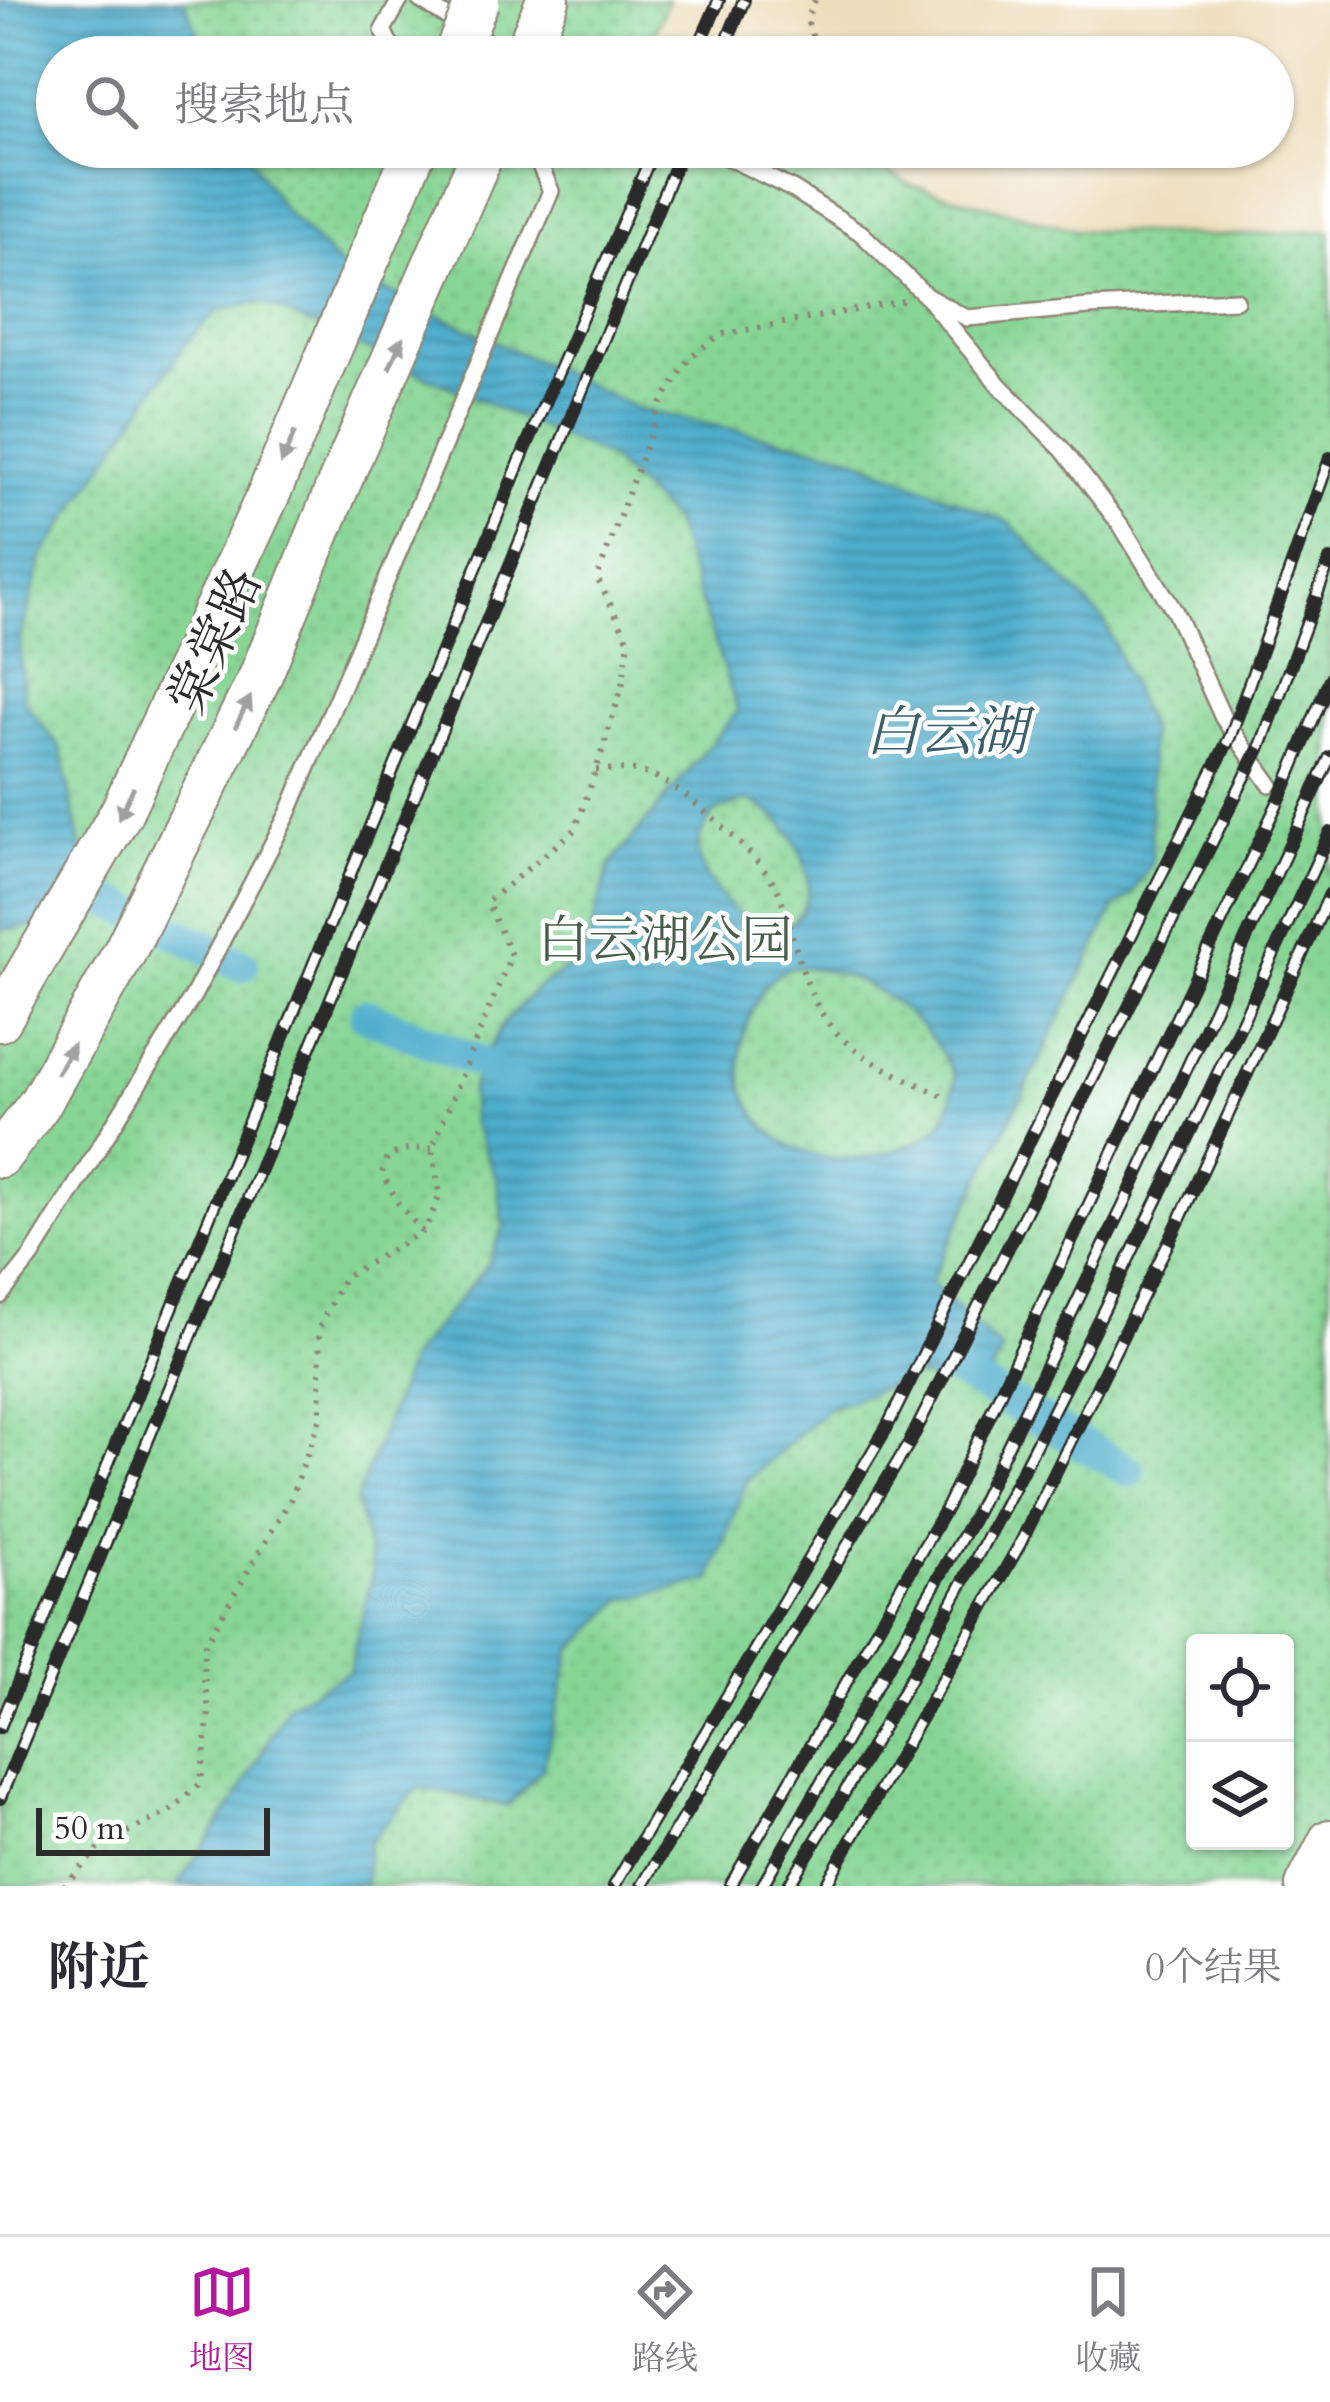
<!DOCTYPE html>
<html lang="zh">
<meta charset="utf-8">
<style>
body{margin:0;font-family:Cardo,"Noto Serif SC",serif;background:#f2f2f3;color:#2b2b33}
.controls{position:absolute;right:36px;bottom:36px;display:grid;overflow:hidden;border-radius:12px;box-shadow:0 3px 9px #0004}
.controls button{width:108px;height:108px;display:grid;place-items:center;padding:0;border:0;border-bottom:3px solid #e1e1e2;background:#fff;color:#2b2b33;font:60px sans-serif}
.scale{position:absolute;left:36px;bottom:30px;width:234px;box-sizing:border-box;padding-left:12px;border:6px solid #2b2b2b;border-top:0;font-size:33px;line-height:42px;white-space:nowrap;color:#2b2b2b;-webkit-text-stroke:9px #fff;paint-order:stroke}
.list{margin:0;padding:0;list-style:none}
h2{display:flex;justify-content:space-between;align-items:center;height:156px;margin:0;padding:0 48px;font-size:51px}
h2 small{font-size:39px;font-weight:400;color:#7c7c81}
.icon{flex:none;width:66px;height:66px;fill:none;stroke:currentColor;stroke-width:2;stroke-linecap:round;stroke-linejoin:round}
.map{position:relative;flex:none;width:1330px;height:1886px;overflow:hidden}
.search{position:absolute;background:#fff;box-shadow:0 3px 9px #0004;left:36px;right:36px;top:36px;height:132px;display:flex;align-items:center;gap:30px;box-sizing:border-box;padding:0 42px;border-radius:66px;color:#7c7c81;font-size:45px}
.sheet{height:348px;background:#fff}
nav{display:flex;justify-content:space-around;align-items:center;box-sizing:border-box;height:168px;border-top:3px solid #e1e1e2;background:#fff;font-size:33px;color:#7c7c81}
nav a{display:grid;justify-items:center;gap:6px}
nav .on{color:#b5179e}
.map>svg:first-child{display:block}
.park{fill:url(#park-dots);stroke:#5a8060;stroke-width:3;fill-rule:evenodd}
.water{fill:url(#water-rules);stroke:#3c6c7c;stroke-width:3;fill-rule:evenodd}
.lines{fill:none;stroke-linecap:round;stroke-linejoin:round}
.canal{stroke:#4dadcc;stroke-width:33}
.lane-casing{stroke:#8c8473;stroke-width:20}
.secondary-casing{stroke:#8c8473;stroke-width:46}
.path{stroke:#8c8473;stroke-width:6;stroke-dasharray:3 9;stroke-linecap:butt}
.lane{stroke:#fff;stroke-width:15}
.secondary{stroke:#fff;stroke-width:42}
.rail-casing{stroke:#2b2b2b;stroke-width:14}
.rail{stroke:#fff;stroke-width:9;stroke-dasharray:27;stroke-linecap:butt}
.secondary-bridge-casing{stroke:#8c8473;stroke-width:46;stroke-linecap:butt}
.secondary-bridge{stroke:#fff;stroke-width:42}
.oneway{fill:#a0a0a0}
.labels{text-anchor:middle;stroke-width:9;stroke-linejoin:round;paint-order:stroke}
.street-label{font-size:51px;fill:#2b2b2b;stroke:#fff}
.park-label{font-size:51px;fill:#475e4b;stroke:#fff}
.water-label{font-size:54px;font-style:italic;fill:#395f6b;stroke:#fff}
</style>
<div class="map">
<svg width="1330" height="1886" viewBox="0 0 1330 1886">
<defs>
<pattern id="park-dots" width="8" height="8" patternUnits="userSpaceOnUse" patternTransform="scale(3)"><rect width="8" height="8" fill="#88d696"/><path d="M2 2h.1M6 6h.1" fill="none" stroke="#76b881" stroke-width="1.8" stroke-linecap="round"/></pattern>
<pattern id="water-rules" width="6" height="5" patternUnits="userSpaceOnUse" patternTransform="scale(3)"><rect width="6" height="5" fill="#4dadcc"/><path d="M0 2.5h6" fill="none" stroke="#408da6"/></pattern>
</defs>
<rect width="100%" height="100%" fill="#fff"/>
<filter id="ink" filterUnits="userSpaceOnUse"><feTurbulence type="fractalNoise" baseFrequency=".00833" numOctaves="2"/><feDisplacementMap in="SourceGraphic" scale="24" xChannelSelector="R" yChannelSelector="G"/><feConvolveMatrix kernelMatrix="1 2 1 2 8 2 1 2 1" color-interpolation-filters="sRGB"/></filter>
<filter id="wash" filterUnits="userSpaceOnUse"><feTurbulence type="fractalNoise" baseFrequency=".004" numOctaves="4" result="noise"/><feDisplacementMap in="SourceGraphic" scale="48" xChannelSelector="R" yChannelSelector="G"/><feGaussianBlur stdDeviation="2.7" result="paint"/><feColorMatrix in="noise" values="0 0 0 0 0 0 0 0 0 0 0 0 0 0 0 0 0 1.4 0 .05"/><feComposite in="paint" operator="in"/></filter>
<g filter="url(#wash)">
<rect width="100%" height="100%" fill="#eddebb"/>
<path class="park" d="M0,0H668L653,36L689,57H57V147H845L911,185L1075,230L1211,236L1330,231V1886H0ZM1195,1643H1285V1841H1195Z"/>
<path class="water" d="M0,0H184L207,57H57V147H243L284,210L345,271L641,410L844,453L1010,523L1105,622L1149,730L1152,862L1130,897L1116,905L930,1282L1002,1350L983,1390L915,1376L828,1408L746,1482L710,1581L622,1600L571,1651L543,1768L508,1806L419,1787L369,1842L365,1886H177L239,1794L288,1704L349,1672L373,1570L356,1500L410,1358L488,1264L504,1226L496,1177L472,1121L471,1090L481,1063L504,1023L536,989L571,966L586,949L610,865L738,711L673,521L609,458L260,302L218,311L185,344L43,556L20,640L24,701L61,749L90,891L59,924L0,930ZM747,800C792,812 837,897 785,927C773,927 758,927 747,920C727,908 697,871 698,848C699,834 707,823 714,812ZM793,967C860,966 928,1016 955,1077C952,1092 951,1109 942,1122C929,1139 905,1148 885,1153C793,1181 710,1108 751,1013C761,990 768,975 793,967Z"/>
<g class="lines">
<path class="canal" d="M90,891L242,965
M366,1015L481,1063L518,1087
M949,1367L1129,1471"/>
</g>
</g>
<g filter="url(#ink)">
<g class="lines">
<defs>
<path id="lane" d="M420,0L510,57
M396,57L383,30L400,0
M707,147L794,190L861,233L926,296L967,318L1089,307L1236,300
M926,296L999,385L1063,450L1122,527L1175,612L1223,718L1270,784
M0,1296L32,1256L193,996L288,814L551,191L532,147"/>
<path id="secondary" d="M524,57L548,0
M0,1020L121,813L270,491L416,147
M0,1156L40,1103L124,953L260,677L335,493L485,147
M1307,1886L1330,1841"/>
</defs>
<use href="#lane" class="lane-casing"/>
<use href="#secondary" class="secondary-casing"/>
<path class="path" d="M815,0L807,19L818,57
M802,170L812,147
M596,770C616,770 633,768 651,775C682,786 767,862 779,893C797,940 800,990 834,1030C862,1062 908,1079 945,1097
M422,1232L398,1203L382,1173L387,1157L403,1150L432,1148
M64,1886L103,1844L170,1811L201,1783L209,1712L203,1671L205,1644L290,1500L321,1417L319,1328L343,1278L425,1230L440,1195L432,1148L511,955L487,902L575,830L596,770L622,687L629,641L597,578L662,402L690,357L719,335L903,301"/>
<use href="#lane" class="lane"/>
<use href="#secondary" class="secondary"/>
<defs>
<path id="rail" d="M694,57L719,0
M720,57L744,0
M0,1727L523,454L655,147
M0,1798L683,147
M614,1886L887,1427L1230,737L1330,458
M642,1886L911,1440L1261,745L1330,560
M730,1886L947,1506L1285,787L1330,679
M762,1886L973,1518L1127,1198L1330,757
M788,1886C996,1550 1164,1191 1330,833
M825,1886L1020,1544L1181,1217L1330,894"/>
</defs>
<use href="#rail" class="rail-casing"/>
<use href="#rail" class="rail"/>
<defs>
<path id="secondary-bridge" d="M454,57L478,0"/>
</defs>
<use href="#secondary-bridge" class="secondary-bridge-casing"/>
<use href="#secondary-bridge" class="secondary-bridge"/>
</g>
<defs><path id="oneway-solid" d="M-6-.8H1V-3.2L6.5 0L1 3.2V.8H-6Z" transform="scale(3)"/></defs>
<g class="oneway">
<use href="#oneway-solid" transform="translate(396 353) rotate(-66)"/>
<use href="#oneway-solid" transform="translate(288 448) rotate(113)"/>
<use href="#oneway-solid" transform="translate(243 712) rotate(-64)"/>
<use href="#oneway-solid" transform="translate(126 803) rotate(116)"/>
<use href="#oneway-solid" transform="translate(65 1059) rotate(-61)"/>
</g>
</g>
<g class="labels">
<g class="street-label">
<text transform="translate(214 640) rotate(-66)" y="18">棠棠路</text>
</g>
<g class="park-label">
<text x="665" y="957">白云湖公园</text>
</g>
<g class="water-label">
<text x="946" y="750">白云湖</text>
</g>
</g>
</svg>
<div class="controls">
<button><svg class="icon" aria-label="locate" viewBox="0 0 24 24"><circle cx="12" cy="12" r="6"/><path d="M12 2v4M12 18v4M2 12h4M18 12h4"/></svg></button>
<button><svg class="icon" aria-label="layers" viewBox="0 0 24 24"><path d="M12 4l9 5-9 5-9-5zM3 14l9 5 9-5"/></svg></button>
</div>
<div class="scale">50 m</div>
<div class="search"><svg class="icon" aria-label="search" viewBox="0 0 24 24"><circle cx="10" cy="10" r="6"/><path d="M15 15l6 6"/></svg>搜索地点</div>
</div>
<section class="sheet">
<h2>附近<small>0个结果</small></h2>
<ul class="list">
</ul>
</section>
<nav>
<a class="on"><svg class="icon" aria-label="map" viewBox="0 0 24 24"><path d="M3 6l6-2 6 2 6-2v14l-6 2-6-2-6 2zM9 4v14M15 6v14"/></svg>地图</a>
<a><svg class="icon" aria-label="directions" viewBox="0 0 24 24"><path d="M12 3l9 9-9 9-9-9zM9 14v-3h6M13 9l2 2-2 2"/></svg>路线</a>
<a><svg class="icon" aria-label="saved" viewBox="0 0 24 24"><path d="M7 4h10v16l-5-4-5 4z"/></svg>收藏</a>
</nav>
